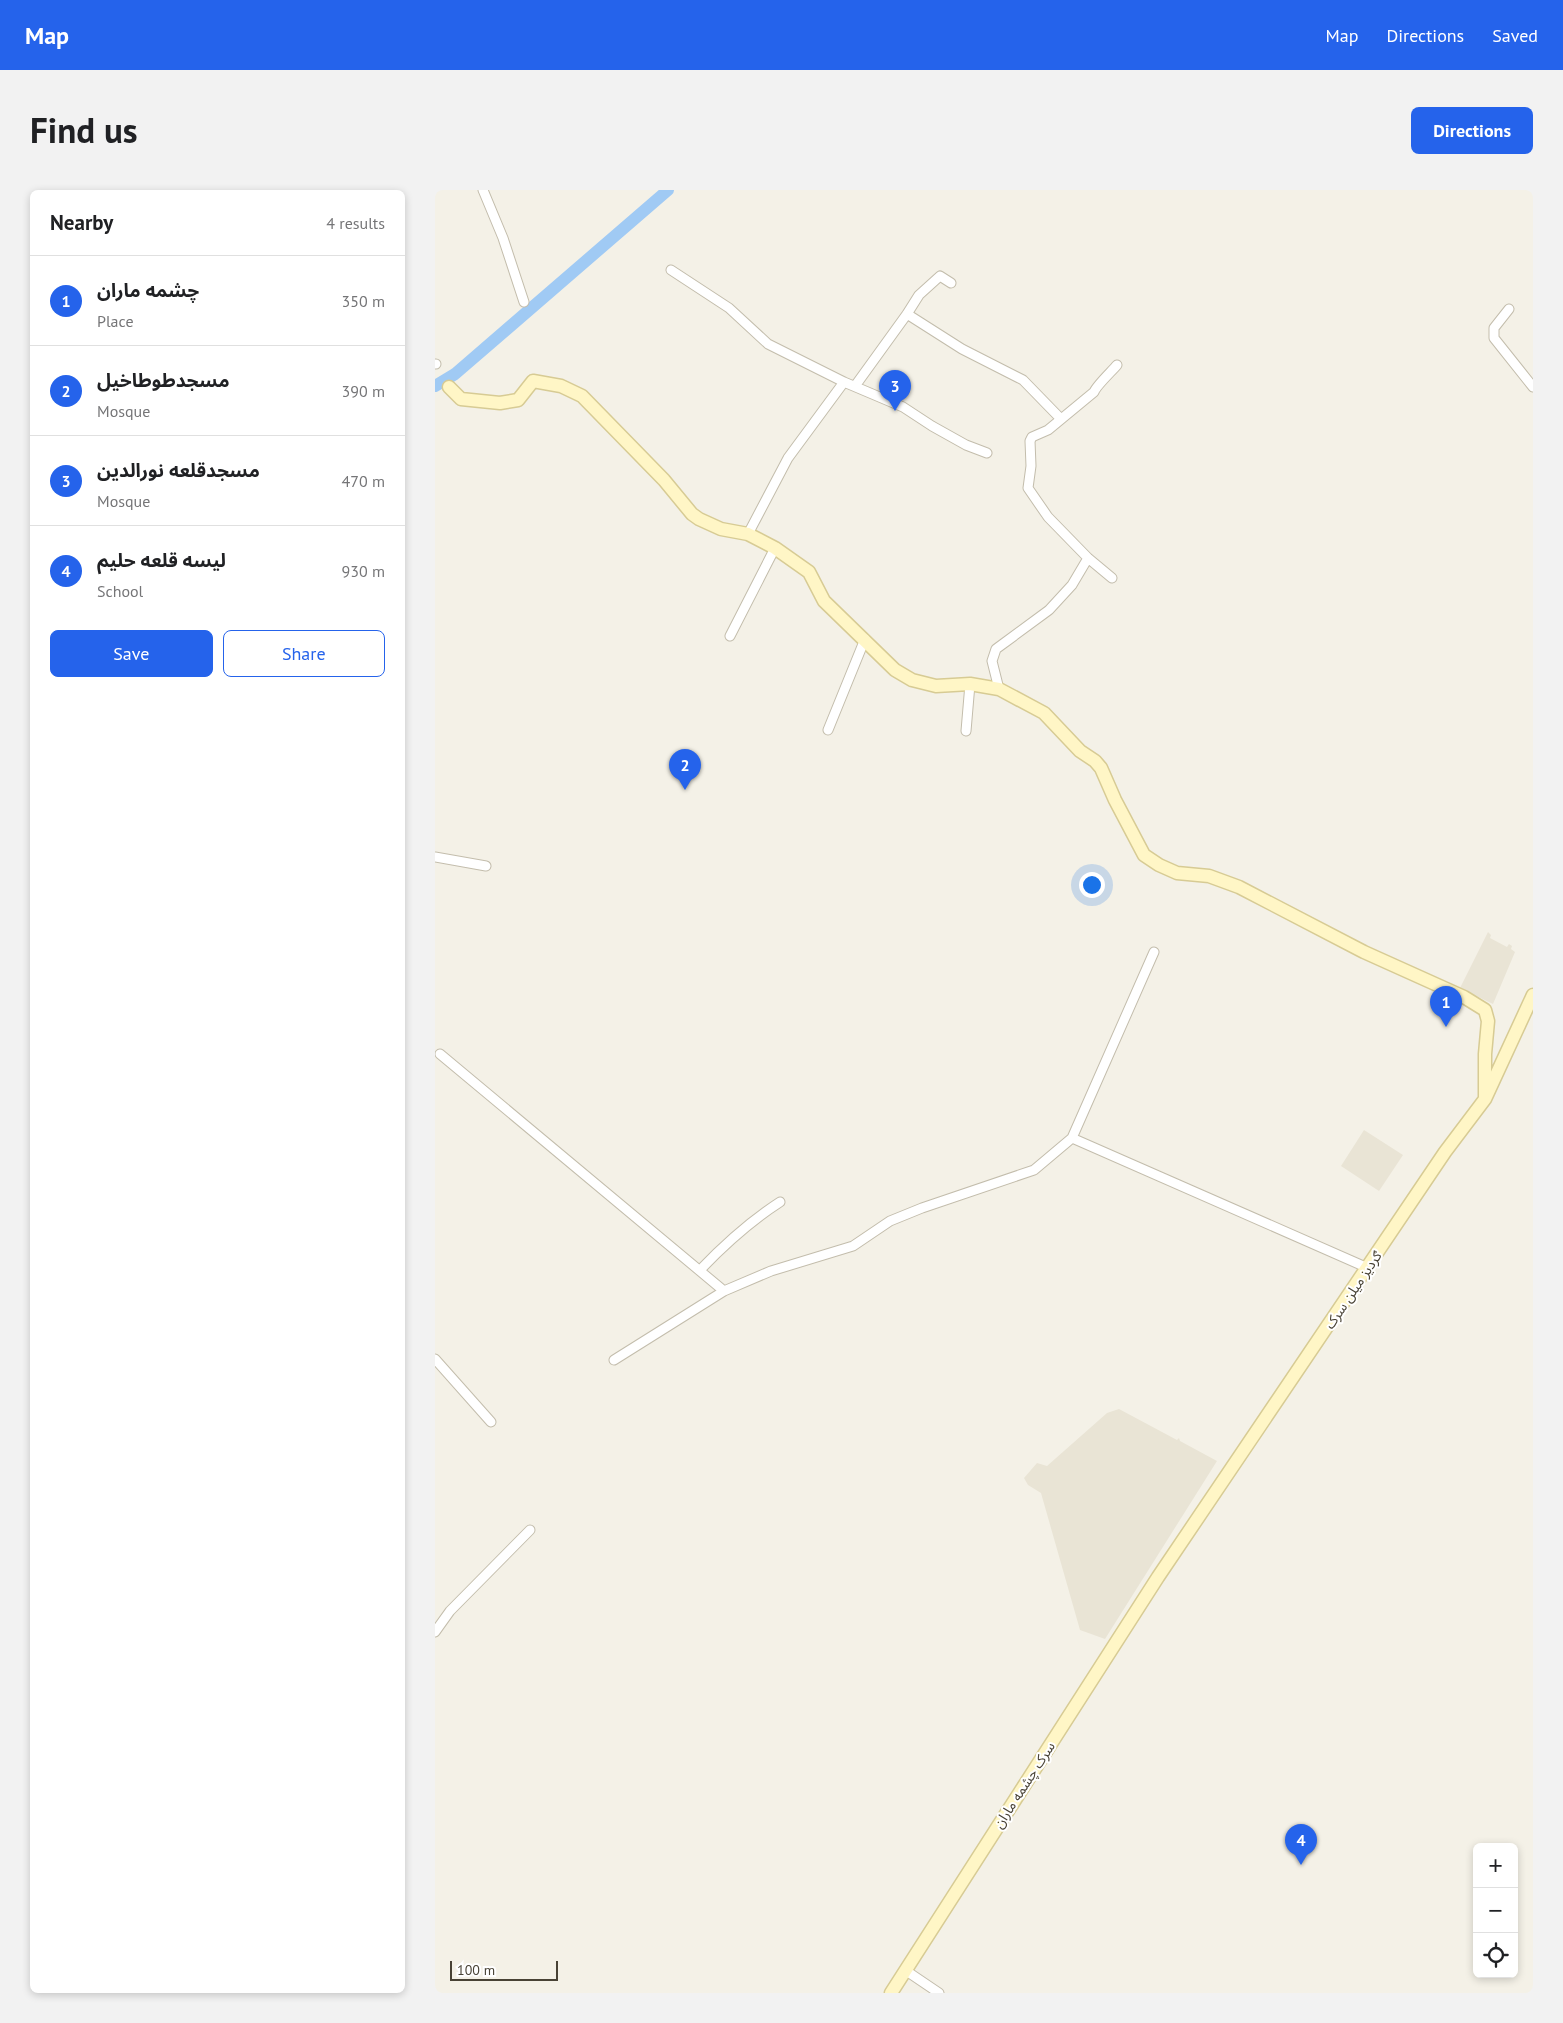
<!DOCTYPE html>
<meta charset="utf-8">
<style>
body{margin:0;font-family:"PT Sans","Noto Sans Arabic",sans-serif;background:#f2f2f2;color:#202124}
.controls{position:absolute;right:15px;bottom:15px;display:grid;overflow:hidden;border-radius:8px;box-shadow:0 2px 8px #0003}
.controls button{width:45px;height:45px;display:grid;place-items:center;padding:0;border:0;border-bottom:1px solid #e0e0e0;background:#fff;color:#202124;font:25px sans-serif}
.scale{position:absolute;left:15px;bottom:12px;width:108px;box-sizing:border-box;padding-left:5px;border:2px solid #484235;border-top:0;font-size:14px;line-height:18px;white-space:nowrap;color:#484235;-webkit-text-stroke:4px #fff;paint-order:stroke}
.you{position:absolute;left:656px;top:694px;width:18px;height:18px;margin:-12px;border:4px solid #fff;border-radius:50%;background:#1a73e8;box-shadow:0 0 0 8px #1a73e833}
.badge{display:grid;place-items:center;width:32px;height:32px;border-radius:50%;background:#2563eb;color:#fff;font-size:16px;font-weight:700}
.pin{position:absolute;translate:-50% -41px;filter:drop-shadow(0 1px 2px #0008)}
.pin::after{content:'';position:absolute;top:26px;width:18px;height:15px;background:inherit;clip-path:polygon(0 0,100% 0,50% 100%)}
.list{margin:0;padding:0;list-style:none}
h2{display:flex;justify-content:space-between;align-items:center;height:65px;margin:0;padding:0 20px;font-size:21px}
h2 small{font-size:16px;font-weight:400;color:#757577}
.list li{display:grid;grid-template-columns:32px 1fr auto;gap:15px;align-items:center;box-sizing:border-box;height:90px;padding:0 20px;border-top:1px solid #e0e0e0}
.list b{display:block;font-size:19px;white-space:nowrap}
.list p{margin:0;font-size:16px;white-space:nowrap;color:#757577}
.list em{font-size:16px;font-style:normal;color:#757577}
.actions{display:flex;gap:10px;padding:15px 20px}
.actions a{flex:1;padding:11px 0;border:1px solid #2563eb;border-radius:8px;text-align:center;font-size:18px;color:#2563eb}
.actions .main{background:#2563eb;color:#fff}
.icon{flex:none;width:28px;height:28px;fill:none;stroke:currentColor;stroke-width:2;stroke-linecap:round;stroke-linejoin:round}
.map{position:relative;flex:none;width:1098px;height:1803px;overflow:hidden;border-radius:8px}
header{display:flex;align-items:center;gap:30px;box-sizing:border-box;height:70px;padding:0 25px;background:#2563eb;color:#fff}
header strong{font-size:24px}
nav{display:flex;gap:28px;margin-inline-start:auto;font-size:18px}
.intro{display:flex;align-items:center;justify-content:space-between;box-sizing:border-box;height:120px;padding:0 30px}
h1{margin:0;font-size:35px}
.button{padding:12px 22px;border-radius:8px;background:#2563eb;color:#fff;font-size:18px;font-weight:700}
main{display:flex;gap:30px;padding:0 30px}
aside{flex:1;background:#fff;border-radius:8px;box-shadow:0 2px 8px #0003}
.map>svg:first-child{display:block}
.residential{fill:#e9e4d5}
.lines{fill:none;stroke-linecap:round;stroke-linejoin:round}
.river{stroke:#a0caf4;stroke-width:12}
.street-casing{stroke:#c3bdac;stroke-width:11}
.secondary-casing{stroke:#d7cb94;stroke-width:15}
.street{stroke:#fff;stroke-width:9}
.secondary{stroke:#fff6c6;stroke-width:12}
.labels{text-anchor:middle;stroke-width:4;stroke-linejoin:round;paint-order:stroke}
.street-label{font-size:14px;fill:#484235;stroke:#fff}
</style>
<header>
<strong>Map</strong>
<nav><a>Map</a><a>Directions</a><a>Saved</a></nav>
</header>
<div class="intro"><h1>Find us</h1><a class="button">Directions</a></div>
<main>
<aside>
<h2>Nearby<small>4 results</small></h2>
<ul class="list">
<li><span class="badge">1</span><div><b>چشمه ماران</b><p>Place</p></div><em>350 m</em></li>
<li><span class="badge">2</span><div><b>مسجدطوطاخیل</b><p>Mosque</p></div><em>390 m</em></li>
<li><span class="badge">3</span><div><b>مسجدقلعه نورالدین</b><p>Mosque</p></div><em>470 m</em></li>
<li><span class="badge">4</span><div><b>لیسه قلعه حلیم</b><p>School</p></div><em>930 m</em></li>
</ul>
<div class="actions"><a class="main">Save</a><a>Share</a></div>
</aside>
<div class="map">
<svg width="1098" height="1803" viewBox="0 0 1098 1803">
<rect width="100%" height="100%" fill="#f4f1e7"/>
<path class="residential" d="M1053,742L1056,745L1055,748L1072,757L1074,754L1077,756L1076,759L1080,762L1058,814L1025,798Z
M929,940L968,965L944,1001L906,976Z
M684,1219L742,1250L744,1248L745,1251L782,1271L670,1449L645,1440L606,1303L593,1295L589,1288L602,1273L612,1276L672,1223Z"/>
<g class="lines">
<path class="river" d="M0,196L20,184L233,0"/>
<defs>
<path id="street" d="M48,0L68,48L89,112
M236,80L294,118L333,154L409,192L468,217L497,236L531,255L552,263
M1074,119L1059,138V148L1098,197
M472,124L527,159L588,190L625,228
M0,174H1
M420,196L472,124L484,105L505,86L516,93
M313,344L353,268L409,192
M677,388L653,368L613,327L593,298L596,276L595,251L597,247L613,240L659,202C661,196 677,181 682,175
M295,446L340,358
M564,499L557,471L561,459L614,420L637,395L653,368
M393,540L430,449
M531,541L535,494
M0,667L51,676
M5,864L289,1101
M637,948L933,1078
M265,1080C290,1054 314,1032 345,1012
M0,1169L56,1232
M179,1170L289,1101L336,1081L418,1056L455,1031L487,1018L599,980L637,948L719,762
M0,1442L15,1421L95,1340
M470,1780L504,1803"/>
<path id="secondary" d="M14,197L26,209L65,213L83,210L98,191L126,196L147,206L229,290L257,324L264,329L286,339L313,344L340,358L374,382L389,411L460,480L477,490L501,496L535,494L564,499L609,523L645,561L660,571L666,578L680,610L709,665L724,675L742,683L774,686L804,697L929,762L1029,807L1050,820L1053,831L1050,864V909
M456,1803L723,1387L1010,962L1050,909L1098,805"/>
</defs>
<use href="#street" class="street-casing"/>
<use href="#secondary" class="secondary-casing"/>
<use href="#street" class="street"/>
<use href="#secondary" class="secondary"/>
</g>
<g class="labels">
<g class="street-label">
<text transform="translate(918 1100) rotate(-56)" y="5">ګردیز میلن سرک</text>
<text transform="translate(589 1595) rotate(-57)" y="5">سرک چشمه ماران</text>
</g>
</g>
</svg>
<div class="controls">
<button>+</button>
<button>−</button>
<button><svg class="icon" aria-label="locate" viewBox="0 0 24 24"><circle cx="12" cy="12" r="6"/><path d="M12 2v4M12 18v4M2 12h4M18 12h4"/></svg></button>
</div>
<div class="scale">100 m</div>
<div class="you"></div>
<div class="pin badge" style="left:1011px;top:837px">1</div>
<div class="pin badge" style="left:250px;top:600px">2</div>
<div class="pin badge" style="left:460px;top:221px">3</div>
<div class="pin badge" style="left:866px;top:1675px">4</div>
</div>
</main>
